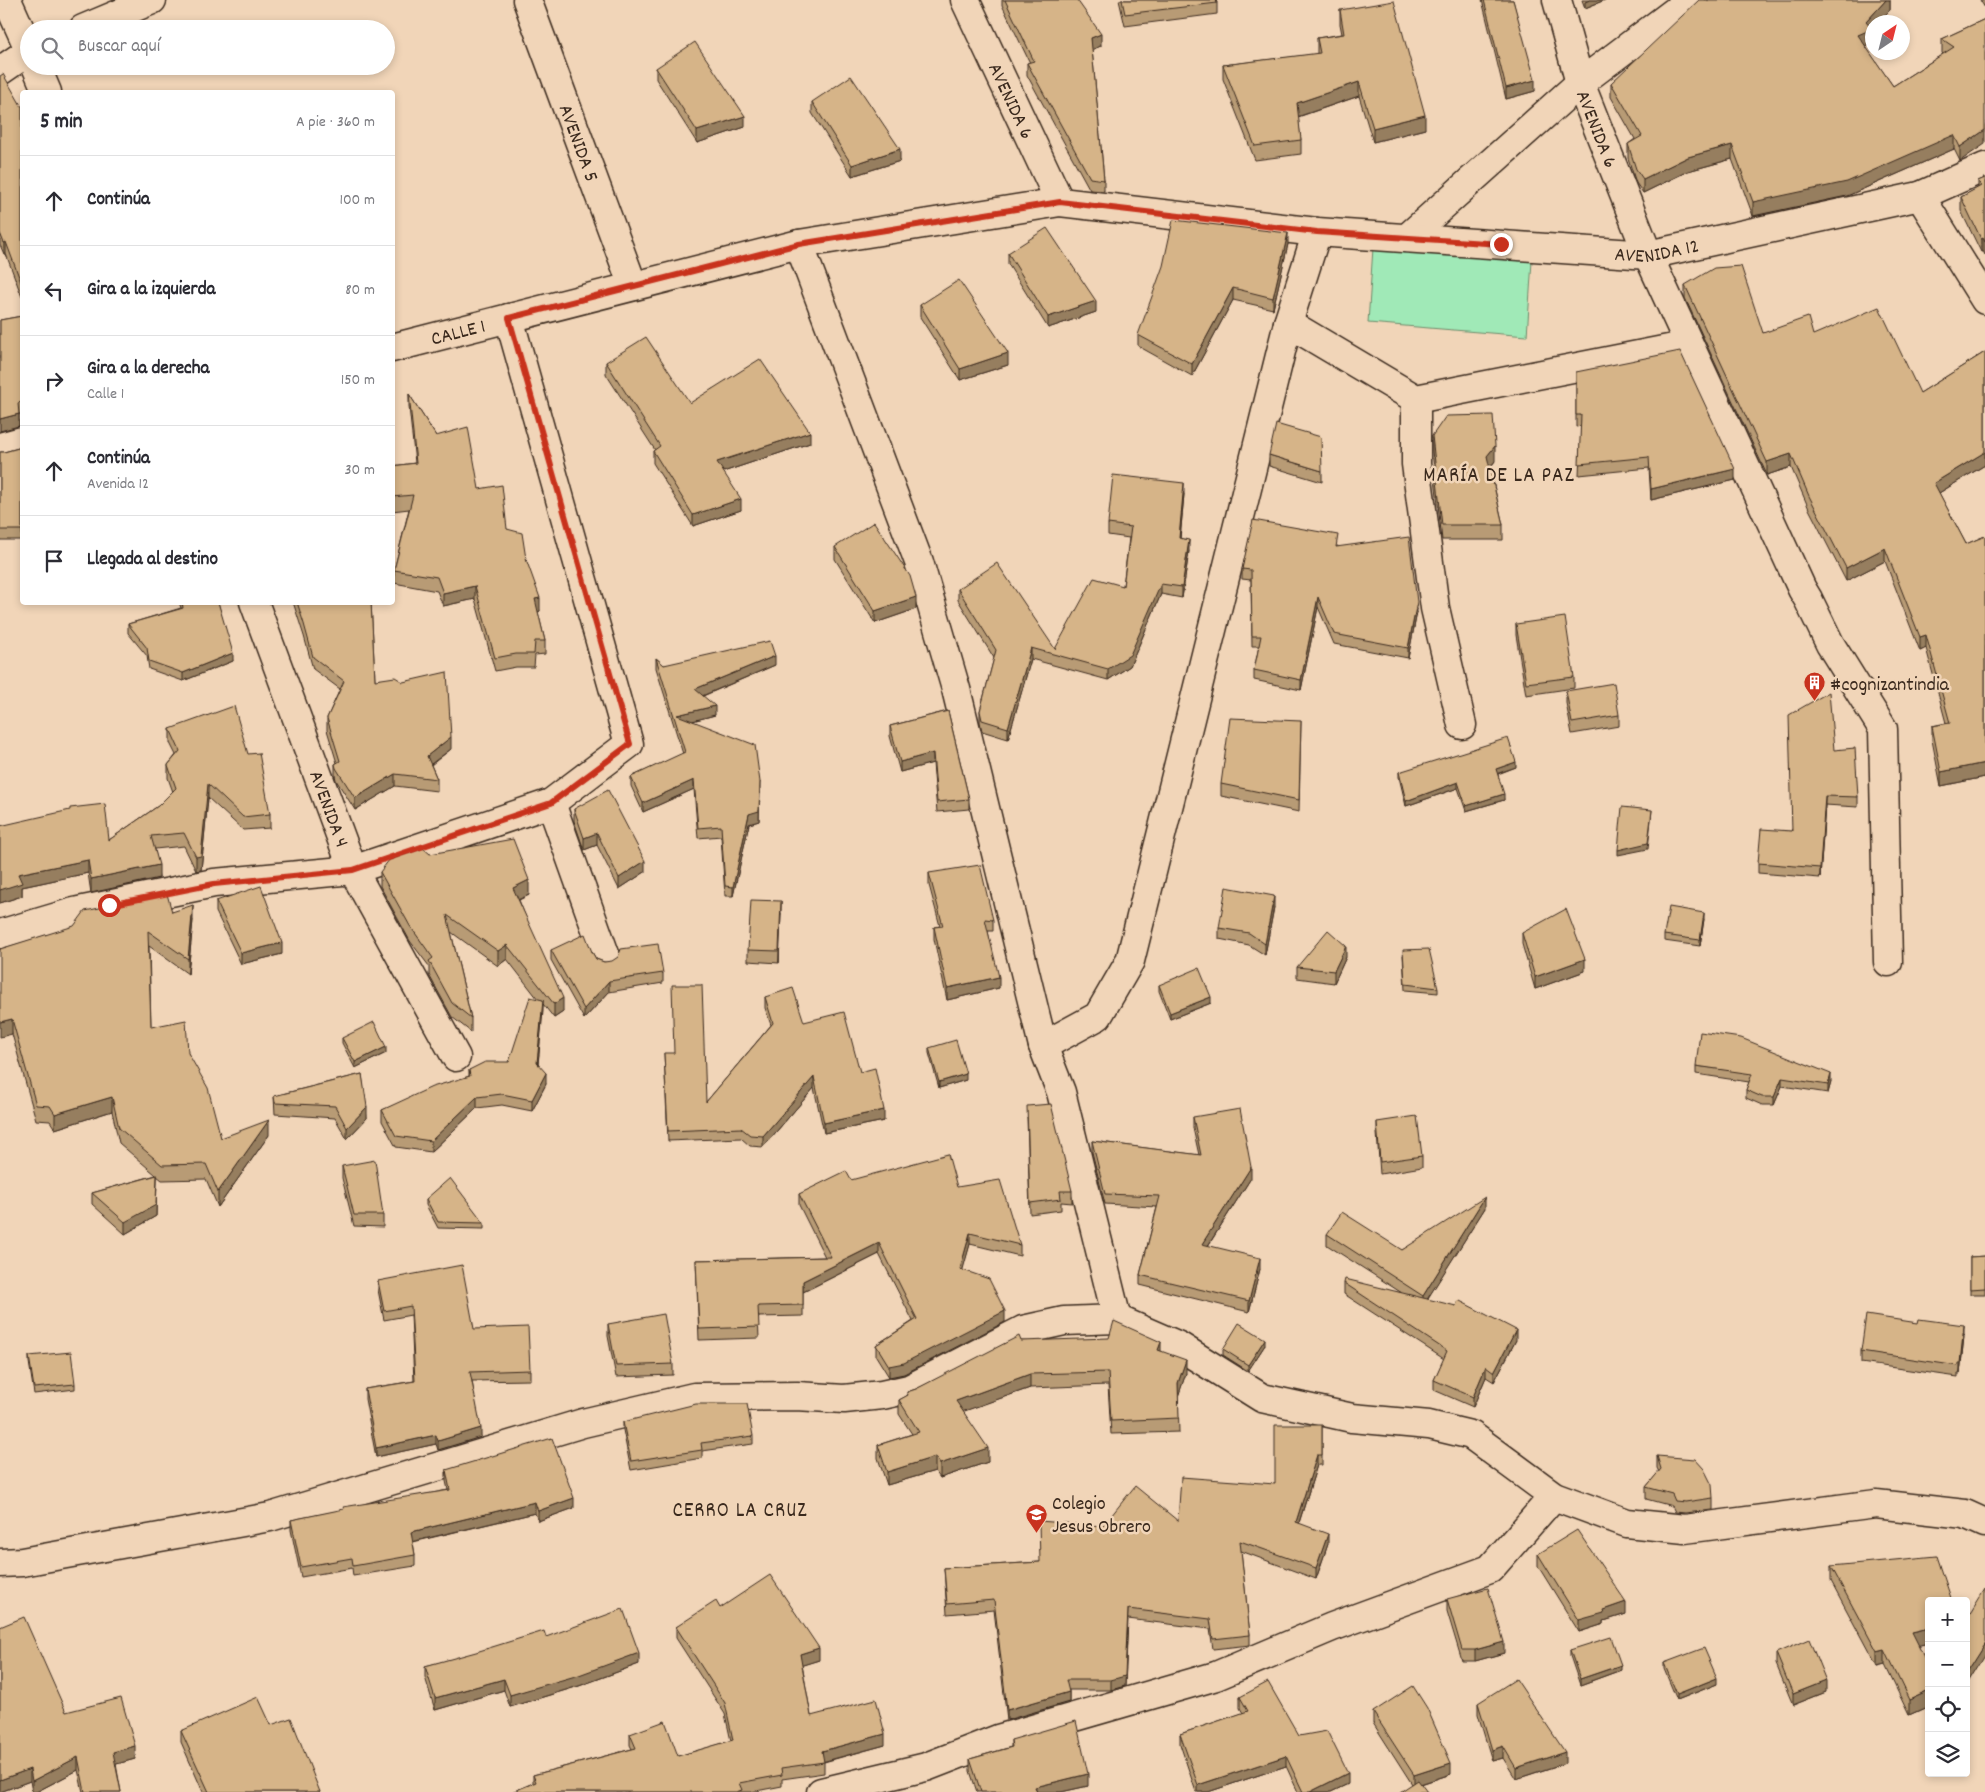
<!DOCTYPE html>
<html lang="es">
<meta charset="utf-8">
<style>
body{margin:0;font-family:Dekko,sans-serif;background:#f2f2f3;color:#2b2b33}
.controls{position:absolute;right:15px;bottom:15px;display:grid;overflow:hidden;border-radius:5px;box-shadow:0 2px 8px #0003}
.controls button{width:45px;height:45px;display:grid;place-items:center;padding:0;border:0;border-bottom:1px solid #e1e1e2;background:#fff;color:#2b2b33;font:25px sans-serif}
.compass{position:absolute;left:1865px;top:15px;width:45px;height:45px;border-radius:50%;background:#fff;box-shadow:0 2px 8px #0003;rotate:35deg}
.stop{position:absolute;width:15px;height:15px;margin:-11px;border:4px solid #c8321e;border-radius:50%;background:#fff}
.stop.end{background:#c8321e;border-color:#fff;box-shadow:0 1px 5px #0008}
.list{margin:0;padding:0;list-style:none}
h2{display:flex;justify-content:space-between;align-items:center;height:65px;margin:0;padding:0 20px;font-size:21px}
h2 small{font-size:16px;font-weight:400;color:#7c7c81}
.list li{display:grid;grid-template-columns:32px 1fr auto;gap:15px;align-items:center;box-sizing:border-box;height:90px;padding:0 20px;border-top:1px solid #e1e1e2}
.list b{display:block;font-size:19px;white-space:nowrap}
.list p{margin:0;font-size:16px;white-space:nowrap;color:#7c7c81}
.list em{font-size:16px;font-style:normal;color:#7c7c81}
.icon{flex:none;width:28px;height:28px;fill:none;stroke:currentColor;stroke-width:2;stroke-linecap:round;stroke-linejoin:round}
.map{position:relative;flex:none;width:1985px;height:1792px;overflow:hidden}
.search{position:absolute;background:#fff;box-shadow:0 2px 8px #0003;left:20px;top:20px;width:375px;height:55px;display:flex;align-items:center;gap:12px;box-sizing:border-box;padding:0 18px;border-radius:28px;color:#7c7c81;font-size:19px}
.panel{position:absolute;background:#fff;box-shadow:0 2px 8px #0003;left:20px;top:90px;width:375px;height:515px;border-radius:5px}
.map>svg:first-child{display:block}
.green{fill:#a0e9b7;stroke:#6e8a6a}
.lines{fill:none;stroke-linecap:round;stroke-linejoin:round}
.minor-casing{stroke:#3b2a1e;stroke-width:31}
.minor{stroke:#f1d5b8;stroke-width:28}
.wall{fill:#b89b75;stroke:#3b2a1e}
.shaded-wall{fill:#967e5f;stroke:#3b2a1e}
.building{fill:#d6b488;stroke:#3b2a1e}
.route{stroke:#c8321e;stroke-width:6}
.labels{text-anchor:middle;stroke-width:5;stroke-linejoin:round;paint-order:stroke}
.street-label{font-size:20px;fill:#3b2a1e;stroke:#f1d5b8}
.poi-label{font-size:20px;fill:#3b2a1e;stroke:#f1d5b8;text-anchor:start}
.neighbourhood-label{font-size:21px;letter-spacing:1px;fill:#3b2a1e;stroke:#f1d5b8}
</style>
<div class="map">
<svg width="1985" height="1792" viewBox="0 0 1985 1792">
<rect width="100%" height="100%" fill="#f1d5b8"/>
<filter id="ink" filterUnits="userSpaceOnUse"><feTurbulence type="fractalNoise" baseFrequency=".02" numOctaves="2"/><feDisplacementMap in="SourceGraphic" scale="10" xChannelSelector="R" yChannelSelector="G"/><feConvolveMatrix kernelMatrix="1 2 1 2 8 2 1 2 1" color-interpolation-filters="sRGB"/></filter>
<g filter="url(#ink)">
<path class="green" d="M1374,233L1533,246L1527,336L1368,323Z"/>
<g class="lines">
<defs>
<g id="minor">
<path d="M7,0L29,49"/>
<path id="s1" d="M527,0L633,286"/>
<path id="s2" d="M965,0L1060,202"/>
<path id="s3" d="M1557,0L1580,83L1648,255L1802,589L1808,599L1830,644L1883,729L1888,962"/>
<path d="M83,29L152,0"/>
<path d="M36,66L47,92"/>
<path d="M0,71L29,51"/>
<path d="M1920,196L1985,300"/>
<path d="M1408,237L1580,83L1690,0"/>
<path d="M799,244L919,562L956,689L1043,1046L1061,1092L1117,1319"/>
<path d="M1288,323L1416,399L1689,345"/>
<path id="s4" d="M392,348L799,244L1060,202L1317,232L1648,255L1920,196L1985,167"/>
<path d="M1416,399V464L1435,608L1462,725"/>
<path d="M0,447L22,441"/>
<path id="s5" d="M254,602L353,870L456,1057"/>
<path d="M551,803L606,957"/>
<path d="M0,934L74,912L214,883L353,870L551,803L629,744L509,318"/>
<path d="M1043,1046L1098,1016L1130,961L1288,323L1317,232"/>
<path d="M0,1563L22,1562L270,1517L583,1423L694,1397L797,1396L844,1399L882,1395L909,1389L1023,1330L1064,1321L1117,1319L1179,1346L1262,1398L1352,1418L1429,1425L1471,1435L1554,1496L1627,1523L1685,1529L1876,1504L1965,1514L1985,1523"/>
<path d="M821,1792L926,1767L998,1739L1216,1676L1332,1627L1490,1569L1554,1496"/>
</g>
</defs>
<use href="#minor" class="minor-casing"/>
<use href="#minor" class="minor"/>
</g>
<path class="wall" d="M1002,0H1077L1101,46L1092,49L1104,180V191L1090,190L1027,75V63H1030L1002,5Z
M1119,0H1216L1217,3V14L1125,26Z
M1482,0H1513L1535,91L1506,99Z
M1582,0H1605L1585,8Z
M1890,0V10L1872,22V43L1865,46L1893,86L1943,54L1942,53V39L1985,19L1960,161L1954,149L1847,196L1753,216L1732,159L1688,171L1643,193L1636,183L1628,158V144L1635,139L1611,97V83L1708,1Z
M1980,0H1985V8Z
M1340,10L1425,129L1373,142L1359,96L1298,117L1301,140V154L1255,160L1223,79V65L1317,54V38L1342,34L1340,24Z
M656,68L745,127L697,143L656,79Z
M0,76L22,107V297L6,254H4L0,245Z
M812,102L900,161L852,176L812,113Z
M1985,178V255L1983,251L1981,252L1961,211V197L1978,188V181Z
M1288,244L1273,309L1233,300L1192,376L1138,346V335Z
M1008,253L1096,312L1048,328L1008,264Z
M1685,285L1763,333L1813,335L1920,393L1985,352V465L1939,493L1966,544L1985,536V777L1941,786L1932,740V726L1946,723L1926,648L1920,651L1885,561L1846,581L1809,509L1791,467L1767,475L1685,298Z
M920,305L1008,365L960,380L920,317Z
M22,316V414H19V426L0,431V320Z
M606,362L690,403L810,443L723,472L741,510L693,526L653,463V451L655,450L606,374Z
M1576,372L1735,480L1651,500L1649,468L1579,475L1581,426L1576,427Z
M409,394L436,436L479,489L507,529L526,559L540,611L538,612L545,641V654L535,655L534,667H516L495,671L475,599L443,606L437,591L394,583V570L409,509L392,511V466L415,463L409,407Z
M1432,436L1495,461L1490,468L1503,525V540H1442L1432,451Z
M22,447V540H0V452H4Z
M1269,455L1322,471V482L1269,466Z
M1184,494L1180,539L1189,551L1182,598L1161,594L1130,666L1108,680L1031,659L1008,739L982,731L980,722V711L994,658L958,600V589L1055,649L1123,586L1129,538L1108,535V524Z
M1338,546L1417,612L1408,658L1334,644L1318,607L1301,690L1254,680V670L1259,646H1252L1251,580L1242,579V569Z
M835,547L916,609L875,623L835,559Z
M179,602H218L233,661L183,681L149,669L147,656L128,633V624L181,608Z
M293,602H371L375,680L451,749L431,765L437,779V791L395,786L355,810L336,780L335,775V764L337,763L327,730V718L340,689L313,669L304,636Z
M1516,624L1574,677V688L1526,695L1516,635Z
M656,658L664,665H775L703,696L715,715L692,721L760,792L759,821L749,824L733,896H725L721,836L698,838L694,789L643,812L631,786V777L683,754L656,668Z
M1566,691L1619,715V726L1572,734L1566,703Z
M948,711L969,799V809L937,812L933,763L900,772L890,736V726Z
M1301,721L1299,812L1221,796V784Z
M170,729L248,754L270,814V828L243,830L208,798L201,870L196,871L184,846L155,849L159,878L91,893L88,873L22,887V896L0,903V826L109,840L158,806L173,792L168,778V765L176,755L170,743Z
M1834,750L1858,797V807L1825,805L1820,878L1758,873V863L1791,831Z
M1516,767L1498,774L1504,800L1466,811L1458,788L1406,806L1399,777V772Z
M574,809L645,872L619,889L597,845L584,850L574,821Z
M430,854L529,895L519,900L563,1012L554,1018L543,1004L538,1064L546,1084L532,1111L502,1105L477,1108L431,1152L396,1147L382,1121V1110L469,1076V1070L509,1062L538,999L507,959L498,966L451,932L471,1018V1032L452,1017L429,975V966L410,941L380,886V872Z
M929,873L993,920V931H988L999,988L947,1000L934,939V927L940,926L929,885Z
M216,901L282,954L241,964L216,912Z
M1274,907L1265,955L1249,945L1219,939V928Z
M172,912L193,920L188,974L149,946L151,1027L188,1053L221,1138L269,1135L218,1207L206,1179L162,1180L157,1176L156,1216L125,1234L92,1204V1193L156,1175L119,1143L112,1111L55,1129L50,1121L36,1120L12,1034L0,949Z
M781,913L779,963L748,961V950Z
M1704,919L1700,946L1664,941V935Z
M1522,933L1585,971L1535,989L1522,944Z
M551,950L592,952L596,959L604,962L663,973V983L609,992L584,1019L551,960Z
M1403,955L1438,988V993L1405,990Z
M1346,957L1334,983L1297,978V967Z
M1159,985L1211,1003L1170,1019L1159,991Z
M765,997L804,1022L860,1072L884,1121L824,1133L814,1088L763,1147L750,1146L741,1138L668,1141L664,1053L706,1102L771,1025L765,1008Z
M342,1038L386,1053L355,1068L342,1043Z
M929,1048L966,1080L939,1088L929,1053Z
M1696,1066L1831,1082L1828,1093L1782,1086L1774,1105H1762L1746,1098V1090L1749,1082L1696,1074Z
M362,1074L367,1118L347,1139L335,1118L275,1114L274,1096Z
M1027,1117L1072,1191V1203L1061,1202V1210L1030,1214Z
M1193,1117L1251,1178L1208,1246L1260,1269L1249,1312L1140,1285V1275L1157,1207L1105,1204L1092,1152V1141L1199,1155L1193,1128Z
M1377,1122L1422,1156V1167L1380,1174L1377,1133Z
M342,1166L383,1215V1227L354,1226L342,1178Z
M851,1180L957,1187L1020,1245V1256L970,1244L962,1270L1005,1322L904,1374L889,1377L876,1356V1345L913,1321L879,1254L803,1292V1316L758,1317L759,1338L699,1340L696,1260L825,1257L799,1205V1194Z
M426,1199L484,1223V1229L438,1228L426,1205Z
M1485,1208L1427,1299L1516,1340L1494,1382L1486,1377L1473,1407L1434,1390V1380L1444,1359L1344,1294V1283L1402,1293L1327,1245V1234L1402,1250Z
M1985,1256V1294H1970V1257Z
M378,1281L474,1329L530,1370V1380L472,1381L481,1437L438,1450L436,1444L376,1457L365,1399V1389L414,1381L411,1315L384,1320L378,1290Z
M608,1324L673,1364V1375L616,1377L608,1336Z
M1964,1336L1960,1374H1958V1377L1861,1363V1351Z
M1021,1341L1161,1351L1186,1373L1178,1396L1179,1432L1111,1434L1108,1385L1030,1388L963,1411L988,1462L940,1478L935,1471L887,1485L878,1458V1445L912,1434L899,1414V1400L907,1396V1392L916,1389Z
M1265,1345L1248,1371L1223,1355V1349Z
M29,1356L75,1384V1389L34,1394L29,1362Z
M623,1422L753,1436V1444L702,1451V1458L631,1470L623,1430Z
M1322,1425V1465H1317L1299,1523L1328,1544L1316,1579L1241,1551L1250,1635V1645L1213,1649L1210,1629L1128,1619L1125,1686L1111,1690H1069V1702L1007,1720L994,1610L947,1614L944,1568L1040,1562L1103,1526L1178,1521L1275,1484Z
M1657,1456L1713,1498V1510L1685,1513L1675,1512L1672,1506L1646,1499V1487L1659,1472L1657,1468Z
M446,1470L574,1508L538,1521L535,1513L413,1542L415,1555V1566L353,1576L352,1568L301,1577L291,1530V1520L448,1490L446,1481Z
M1538,1554L1626,1614L1604,1621V1624L1579,1632L1538,1566Z
M1831,1566L1929,1601V1643L1918,1645L1929,1666V1706L1909,1715L1885,1665L1877,1667L1831,1581Z
M1447,1599L1504,1653L1475,1661H1462L1447,1611Z
M720,1608L819,1660L802,1665L811,1716L885,1745L824,1762V1773L782,1779V1786L751,1792H512L533,1783V1775L632,1749L630,1745V1734L678,1756L731,1741L725,1714L676,1638V1627Z
M0,1627L66,1712L135,1759L116,1764L121,1792H83L78,1770L36,1792H32L30,1781L0,1792Z
M546,1637L639,1664L579,1686L510,1707L504,1690L435,1710L425,1677V1666Z
M1570,1650L1621,1670L1580,1685L1570,1656Z
M1776,1653L1826,1692L1793,1705L1776,1664Z
M1664,1663L1717,1684L1677,1700L1664,1669Z
M1240,1697L1299,1736L1348,1784L1331,1792H1298L1286,1766L1208,1792H1196L1180,1744V1734L1243,1713L1240,1708Z
M1478,1703L1565,1763L1516,1779L1503,1758L1492,1761L1478,1714Z
M1373,1712L1451,1774L1421,1784H1412L1373,1723Z
M271,1725L320,1792H203L181,1742V1731Z
M1011,1740L1088,1786L1061,1792H977L970,1771V1759L1011,1747Z"/>
<path class="shaded-wall" d="M1590,0H1605L1585,8V2Z
M1886,0H1890V10L1878,22H1872V43L1858,49V35L1866,22Z
M1101,34V46L1091,50V38Z
M1535,80V91L1506,99V88Z
M1359,82V96L1297,117V103Z
M1425,115V129L1373,142V128Z
M745,116V127L697,143V131Z
M1985,130V144L1960,161V147Z
M1954,135V149L1847,196L1753,216V202Z
M1732,145V159L1688,171L1643,193V179L1688,157Z
M900,149V161L852,176V165Z
M1288,233V244L1273,309V298Z
M1983,238V251L1981,252V239Z
M6,242V254H4V243Z
M1233,288V300L1192,376V364Z
M1096,301V312L1048,328V317Z
M1008,353V365L960,380V369Z
M19,414V426L0,431V419Z
M810,432V443L717,474V462Z
M1495,446V461L1487,471V456Z
M1985,452V465L1934,496V483Z
M1791,454V467L1767,475V462Z
M1735,469V480L1651,500V489Z
M1184,483V494L1179,549V538Z
M741,499V510L693,526V515Z
M1189,540V551L1182,598V587Z
M1885,548V561L1846,581V568Z
M1161,584V594L1130,666L1108,680V669Z
M475,586V599L443,606V593Z
M916,597V609L875,623V611Z
M1318,597V607L1301,690V680Z
M540,598V611L535,613V599Z
M1417,602V612L1408,658V648Z
M1926,635V648L1920,651V637Z
M1031,648V659L1008,739V728Z
M233,653V661L183,681V673Z
M775,656V665L695,699V689Z
M715,706V715L677,725V715Z
M451,737V749L427,767V756Z
M933,753V763L900,772V762Z
M1516,762V767L1496,774V769Z
M1985,763V777L1941,786V772Z
M395,774V786L355,810V798Z
M694,780V789L643,812V803Z
M760,782L759,821L749,824L733,896V887L749,814Z
M1458,782V788L1406,806V801Z
M208,784V798L201,870L196,871V857Z
M1504,794V800L1466,811V806Z
M1825,796V805L1820,878V868Z
M1652,810L1648,849L1618,855V850Z
M597,833V845L584,850V838Z
M88,860V873L22,887V896L0,903V890L18,874Z
M645,861V872L619,889V878Z
M159,865V878L91,893V879Z
M529,880V895L513,902V888Z
M1274,896V907L1265,955V944Z
M781,901V913L779,963V951Z
M193,905V920L188,974V959Z
M1704,913V919L1700,946V940Z
M282,943V954L241,964V953Z
M507,945V959L498,966V951Z
M1346,946V957L1334,983V971Z
M1585,959V971L1535,989V977Z
M999,977V988L947,1000V988Z
M609,981V992L584,1019V1009Z
M1211,997V1003L1170,1019V1013Z
M563,998V1012L554,1018V1004Z
M543,1000V1011L537,1075V1063Z
M12,1019V1034L0,1037V1022Z
M386,1047V1053L355,1068V1062Z
M546,1073V1084L532,1111V1100Z
M966,1074V1080L939,1088V1082Z
M1831,1074V1082L1828,1093V1085Z
M814,1077V1088L763,1147V1136Z
M1782,1078V1086L1774,1105V1097Z
M112,1097V1111L55,1129V1114Z
M477,1097V1108L431,1152V1141Z
M367,1107V1118L347,1139V1128Z
M884,1110V1121L824,1133V1123Z
M269,1120V1135L218,1207V1192Z
M1251,1167V1178L1202,1255V1244Z
M157,1175L156,1216L125,1234V1222Z
M1485,1197V1208L1423,1306V1296Z
M970,1233V1244L960,1280V1269Z
M879,1243V1254L803,1292V1281Z
M1260,1258V1269L1249,1312V1301Z
M1005,1311V1322L904,1374L889,1377V1366Z
M1964,1325V1336L1960,1374V1363Z
M1516,1330V1340L1494,1382V1372Z
M1265,1339V1345L1248,1371V1365Z
M1161,1342V1355L1158,1350Z
M1186,1360V1373L1178,1397V1383Z
M1486,1366V1377L1473,1407V1397Z
M1030,1374V1388L956,1414V1401Z
M481,1428V1437L438,1450V1441Z
M436,1435V1444L376,1457V1448Z
M988,1448V1462L940,1478V1464Z
M1317,1455V1465L1296,1532V1522Z
M935,1457V1471L887,1485V1472Z
M574,1498V1508L538,1521V1511Z
M535,1502V1513L411,1542V1532Z
M1328,1534V1544L1316,1579V1568Z
M1626,1602V1614L1604,1621V1624L1579,1632V1620L1603,1610Z
M1128,1609L1125,1686L1111,1690V1680Z
M1929,1628V1643L1912,1647V1632Z
M1504,1642V1653L1475,1661V1650Z
M1985,1642V1653L1966,1684V1672Z
M819,1648V1660L800,1666V1654Z
M1885,1650V1665L1877,1667V1652Z
M639,1653V1664L579,1686L510,1707V1695Z
M1621,1665V1670L1580,1685V1679Z
M1717,1678V1684L1677,1700V1694Z
M504,1679V1690L435,1710V1698Z
M1826,1681V1692L1793,1705V1694Z
M1929,1691V1706L1909,1715V1700Z
M1069,1692V1702L1007,1720V1710Z
M885,1734V1745L822,1762V1751Z
M135,1746V1759L113,1765V1752Z
M1503,1746V1758L1492,1761V1750Z
M1565,1752V1763L1516,1779V1768Z
M1286,1756V1766L1208,1792H1198V1785Z
M78,1757V1770L36,1792H32V1781Z
M1451,1763V1774L1414,1786V1775Z
M30,1769V1781L0,1792V1780Z
M1348,1773V1784L1331,1792H1310Z
M1088,1774V1786L1061,1792H1035V1787Z"/>
<path class="building" d="M1005,0H1077L1101,34L1091,38L1104,180L1090,178L1027,63L1034,61Z
M1122,0H1216L1217,3L1125,14Z
M1484,0H1513L1535,80L1506,88Z
M1699,0H1707L1708,1L1709,0H1886L1866,22L1872,29L1858,35L1893,86L1954,47L1942,39L1985,19V130L1960,147L1954,135L1847,182L1753,202L1732,145L1688,157L1643,179L1636,169L1628,144L1642,136L1611,83Z
M1394,1L1425,115L1373,128L1359,82L1297,103L1301,140L1255,146L1223,65L1320,53L1317,38L1344,34L1340,10Z
M695,42L745,116L697,131L656,68Z
M3,74L22,107V285L6,242L4,243L0,233V76Z
M851,76L900,149L852,165L812,102Z
M1985,178V242L1983,238L1981,239L1961,197L1981,186L1978,181Z
M1173,220L1288,233L1273,298L1233,288L1192,364L1138,335L1163,266Z
M1047,228L1096,301L1048,317L1008,253Z
M1741,266L1763,333L1808,317L1813,335L1879,307L1920,393L1985,352V452L1934,483L1966,544L1985,536V763L1941,772L1932,726L1950,723L1926,635L1920,637L1885,548L1846,568L1809,496L1791,454L1767,462L1685,285L1714,268Z
M959,280L1008,353L960,369L920,305Z
M22,316V402L18,403L19,414L0,419V320Z
M646,337L690,403L760,359L810,432L717,462L741,499L693,515L653,451L660,446L606,362Z
M1680,351L1735,469L1651,489L1649,457L1579,464L1581,415H1576V372Z
M409,394L436,436L468,427L479,489L502,485L507,529L522,533L526,559L540,598L535,599L545,641H535L534,654H516L495,658L475,586L443,593L437,577L394,570L413,495L392,497V466L416,463Z
M1493,415L1495,446L1487,456L1503,525H1442L1432,436L1446,416Z
M1276,424L1321,437L1322,471L1269,455Z
M22,447V530H0V452H4Z
M1113,475L1184,483L1179,538L1189,540L1182,587L1161,584L1130,655L1108,669L1031,648L1008,728L982,720L980,711L996,650L958,589L997,563L1055,649L1094,578L1123,586L1131,527L1108,524Z
M1253,520L1338,535L1336,547L1409,537L1417,602L1408,648L1334,634L1318,597L1301,680L1254,670L1261,636H1252L1251,570L1242,569Z
M874,522L910,576L916,597L875,611L835,547Z
M182,602H218L233,653L183,673L149,661L147,648L128,624L183,608Z
M297,602H371L375,680L395,677L403,682L447,672L451,737L427,756L437,779L395,774L355,798L336,768L335,764L340,761L327,718L344,681L313,657L304,624Z
M1565,617L1574,677L1526,683L1516,624Z
M770,641L775,656L695,689L715,706L677,715L755,745L760,782L759,811L749,814L733,887L725,886L721,826L698,828L694,780L643,803L631,777L685,752L656,658L664,665Z
M1614,683L1619,715L1572,723L1566,691Z
M1829,692L1834,750L1855,748L1858,797L1825,796L1820,868L1758,863L1761,829L1792,831L1789,715Z
M234,706L248,754L259,753L270,814L243,817L208,784L201,856L196,857L184,833L151,836L159,865L91,879L88,860L18,874L22,883L0,890V826L70,810V808L105,804L109,840L158,806L176,788L168,765L180,751L170,729Z
M948,711L969,799L937,802L933,753L900,762L890,726Z
M1230,718L1301,721L1299,800L1221,784Z
M1508,738L1516,762L1496,769L1504,794L1466,806L1458,782L1406,801L1399,772Z
M608,790L645,861L619,878L597,833L584,838L574,809Z
M1622,807L1652,810L1648,843L1618,850Z
M513,839L529,880L513,888L563,998L554,1004L507,945L498,951L447,915L471,1018L452,1003L429,961L433,958L410,926L380,872L389,860L423,848L430,854Z
M980,865L993,920L985,919L999,977L947,988L934,927L943,926L929,873Z
M261,886L282,943L241,953L216,901Z
M1226,887L1274,896L1265,944L1249,933L1219,928Z
M167,894L172,912L193,905L188,959L148,931L151,1027L186,1020L188,1053L208,1088L221,1138L269,1120L218,1192L206,1164L162,1165L119,1128L112,1097L55,1114L50,1106L36,1105L12,1019L0,1022V949L74,926L85,911Z
M751,900L781,901L779,951L748,950Z
M1669,907L1704,913L1700,940L1664,935Z
M1566,909L1585,959L1535,977L1522,933Z
M1328,930L1346,946L1334,971L1297,967Z
M585,934L592,952L596,959L604,962L612,961L618,957L621,949L658,944L663,973L609,981L584,1009L551,950Z
M1429,949L1438,988L1405,984L1403,950Z
M1199,968L1211,997L1170,1013L1159,985Z
M672,985H702L706,1102L773,1023L765,997L793,988L804,1022L844,1012L860,1072L875,1068L884,1110L824,1123L814,1077L763,1136L750,1135L741,1128L668,1131L664,1053H674Z
M530,997L543,1000L537,1063L546,1073L532,1100L502,1094L477,1097L431,1141L396,1136L382,1110L432,1087L470,1076L469,1070L485,1062H509Z
M374,1022L386,1047L355,1062L342,1038Z
M1700,1032L1741,1038L1831,1074L1828,1085L1782,1078L1774,1097H1762L1746,1090L1752,1074L1696,1066Z
M956,1040L966,1074L939,1082L929,1048Z
M362,1074L367,1107L347,1128L335,1106L275,1103L274,1096Z
M1051,1104L1072,1191H1060L1061,1199L1030,1203L1027,1106Z
M1240,1109L1251,1167L1202,1244L1260,1258L1249,1301L1140,1275L1160,1196L1105,1194L1092,1141L1201,1155L1193,1117Z
M1417,1116L1422,1156L1380,1162L1377,1122Z
M948,1154L957,1187L1000,1180L1020,1245L970,1233L960,1269L989,1279L1005,1311L904,1363L889,1366L876,1345L917,1319L879,1243L803,1281V1305L758,1306L759,1327L699,1329L696,1260L831,1257L799,1194L846,1171L851,1180Z
M375,1160L383,1215H354L342,1166Z
M157,1175L156,1205L125,1222L92,1193Z
M450,1178L484,1223L438,1222L426,1199Z
M1485,1197L1423,1296L1327,1234L1342,1212L1402,1250Z
M1985,1256V1288L1970,1289V1257Z
M462,1265L474,1329L528,1327L530,1370L470,1372L481,1428L438,1441L436,1435L376,1448L365,1389L415,1381L411,1306L384,1311L378,1281Z
M1345,1279L1456,1306L1458,1300L1516,1330L1494,1372L1486,1366L1473,1397L1434,1380L1447,1351L1344,1283Z
M664,1314L673,1364L616,1366L608,1324Z
M1866,1315L1918,1323L1919,1319L1964,1325L1960,1363H1958V1366L1861,1351Z
M1114,1321L1161,1342L1158,1350L1186,1360L1178,1383L1179,1418L1111,1421L1108,1372L1030,1374L956,1401L988,1448L940,1464L935,1457L887,1472L878,1445L919,1432L899,1400L908,1395L907,1392L916,1389L1019,1336L1021,1341L1109,1338Z
M1239,1323L1265,1339L1248,1365L1223,1349Z
M71,1352L75,1384L34,1388L29,1356Z
M696,1404H747L753,1436L701,1443L702,1450L631,1461L623,1422Z
M1275,1425H1322V1455H1317L1296,1522L1328,1534L1316,1568L1240,1541L1250,1635L1213,1639L1210,1619L1128,1609L1125,1676L1111,1680H1066L1069,1692L1007,1710L994,1600L947,1604L944,1568L1040,1562L1039,1521L1103,1526L1135,1486L1178,1521L1181,1477L1275,1484Z
M552,1438L574,1498L538,1511L535,1502L411,1532L415,1555L353,1566L352,1558L301,1567L291,1520L344,1509L343,1507L450,1490L446,1470Z
M1657,1456L1695,1459L1704,1469L1712,1485L1713,1498L1685,1502L1675,1501L1672,1494L1646,1487L1661,1469Z
M1577,1530L1626,1602L1603,1610L1604,1613L1579,1620L1538,1554Z
M1937,1556L1952,1601H1929V1628L1912,1632L1929,1666V1691L1909,1700L1885,1650L1877,1652L1831,1566Z
M770,1575L819,1648L800,1654L811,1716L876,1699L885,1734L822,1751L824,1762L781,1768L782,1775L739,1783L742,1790L736,1792H512L536,1782L533,1775L636,1748L630,1734L665,1721L678,1756L733,1740L725,1703L676,1627L716,1601L720,1608Z
M1488,1588L1504,1642L1475,1650H1462L1447,1599Z
M1985,1589V1642L1966,1672V1620Z
M623,1609L639,1653L579,1675L510,1695L504,1679L435,1698L425,1666L476,1652L544,1631L546,1637Z
M24,1617L66,1712L121,1698L135,1746L113,1752L121,1792H85L78,1757L32,1781L30,1769L0,1780V1627Z
M1611,1637L1621,1665L1580,1679L1570,1650Z
M1809,1639L1826,1681L1793,1694L1776,1653Z
M1704,1648L1717,1678L1677,1694L1664,1663Z
M1516,1679L1565,1752L1516,1768L1503,1746L1492,1750L1478,1703Z
M1268,1682L1299,1736L1327,1731L1348,1773L1310,1792H1303L1286,1756L1198,1785L1180,1734L1248,1711L1240,1697Z
M1413,1686L1427,1708L1451,1763L1414,1775L1373,1712Z
M258,1697L271,1725L291,1718L320,1792H209L181,1731Z
M1076,1721L1088,1774L1035,1787L1037,1792H981L970,1759L1012,1747L1011,1740Z
M1418,1780L1427,1792H1400Z"/>
</g>
<g class="lines" filter="url(#ink)">
<path class="route" d="M109,905L214,884L353,870L551,803L630,744L509,318L799,244L1060,202L1317,232L1501,244"/>
</g>
<defs>
<symbol id="building-pin" viewBox="-11 -11 22 30"><path d="M0 17L-7.5 6A9.5 9.5 0 1 1 7.5 6Z" fill="#c8321e" stroke="#f1d5b8"/><path d="M-4-6H4V6H1V3H-1V6H-4ZM-2.5-4.3h1.7v1.8h-1.7ZM.8-4.3h1.7v1.8H.8ZM-2.5-1h1.7V.8h-1.7ZM.8-1h1.7V.8H.8Z" fill="#fff"/></symbol>
<symbol id="school-pin" viewBox="-11 -11 22 30"><path d="M0 17L-7.5 6A9.5 9.5 0 1 1 7.5 6Z" fill="#c8321e" stroke="#f1d5b8"/><path d="M0-5L7-2L0 1L-7-2ZM-4 1L0 2.5L4 1V4Q0 6-4 4Z" fill="#fff"/></symbol>
</defs>
<g fill-rule="evenodd">
<use href="#building-pin" x="1802" y="670" width="25" height="34"/>
<use href="#school-pin" x="1024" y="1502" width="25" height="34"/>
</g>
<g class="labels">
<g class="street-label">
<text dy="7" stroke="none"><textPath href="#s2" startOffset="111">AVENIDA 6</textPath></text>
<text dy="7" stroke="none"><textPath href="#s3" startOffset="135">AVENIDA 6</textPath></text>
<text dy="7" stroke="none"><textPath href="#s1" startOffset="152">AVENIDA 5</textPath></text>
<text dy="7" stroke="none"><textPath href="#s4" startOffset="1284">AVENIDA 12</textPath></text>
<text dy="7" stroke="none"><textPath href="#s4" startOffset="68">CALLE 1</textPath></text>
<text dy="7" stroke="none"><textPath href="#s5" startOffset="220">AVENIDA 4</textPath></text>
</g>
<g class="poi-label">
<text x="1830" y="690">#cognizantindia</text>
<text x="1052" y="1509">Colegio<tspan x="1052" dy="23">Jesus Obrero</tspan></text>
</g>
<g class="neighbourhood-label">
<text x="1499" y="481">MARÍA DE LA PAZ</text>
<text x="740" y="1516">CERRO LA CRUZ</text>
</g>
</g>
</svg>
<div class="controls">
<button>+</button>
<button>−</button>
<button><svg class="icon" aria-label="locate" viewBox="0 0 24 24"><circle cx="12" cy="12" r="6"/><path d="M12 2v4M12 18v4M2 12h4M18 12h4"/></svg></button>
<button><svg class="icon" aria-label="layers" viewBox="0 0 24 24"><path d="M12 4l9 5-9 5-9-5zM3 14l9 5 9-5"/></svg></button>
</div>
<svg class="compass" viewBox="-18 -18 36 36"><path d="M0-13l5 13h-10z" fill="#e53935"/><path d="M0 13l5-13h-10z" fill="#7c7c81"/></svg>
<div class="stop" style="left:109px;top:905px"></div>
<div class="stop end" style="left:1501px;top:244px"></div>
<div class="search"><svg class="icon" aria-label="search" viewBox="0 0 24 24"><circle cx="10" cy="10" r="6"/><path d="M15 15l6 6"/></svg>Buscar aquí</div>
<section class="panel">
<h2>5 min<small>A pie · 360 m</small></h2>
<ul class="list">
<li><svg class="icon" aria-label="ahead" viewBox="0 0 24 24"><path d="M12 20V5M6 11l6-6 6 6"/></svg><div><b>Continúa</b></div><em>100 m</em></li>
<li><svg class="icon" aria-label="left" viewBox="0 0 24 24"><path d="M17 20v-9H6M10 6l-5 5 5 5"/></svg><div><b>Gira a la izquierda</b></div><em>80 m</em></li>
<li><svg class="icon" aria-label="right" viewBox="0 0 24 24"><path d="M7 20v-9h11M14 6l5 5-5 5"/></svg><div><b>Gira a la derecha</b><p>Calle 1</p></div><em>150 m</em></li>
<li><svg class="icon" aria-label="ahead" viewBox="0 0 24 24"><path d="M12 20V5M6 11l6-6 6 6"/></svg><div><b>Continúa</b><p>Avenida 12</p></div><em>30 m</em></li>
<li><svg class="icon" aria-label="arrive" viewBox="0 0 24 24"><path d="M6 21V4h12l-3 4 3 4H6"/></svg><div><b>Llegada al destino</b></div></li>
</ul>
</section>
</div>
